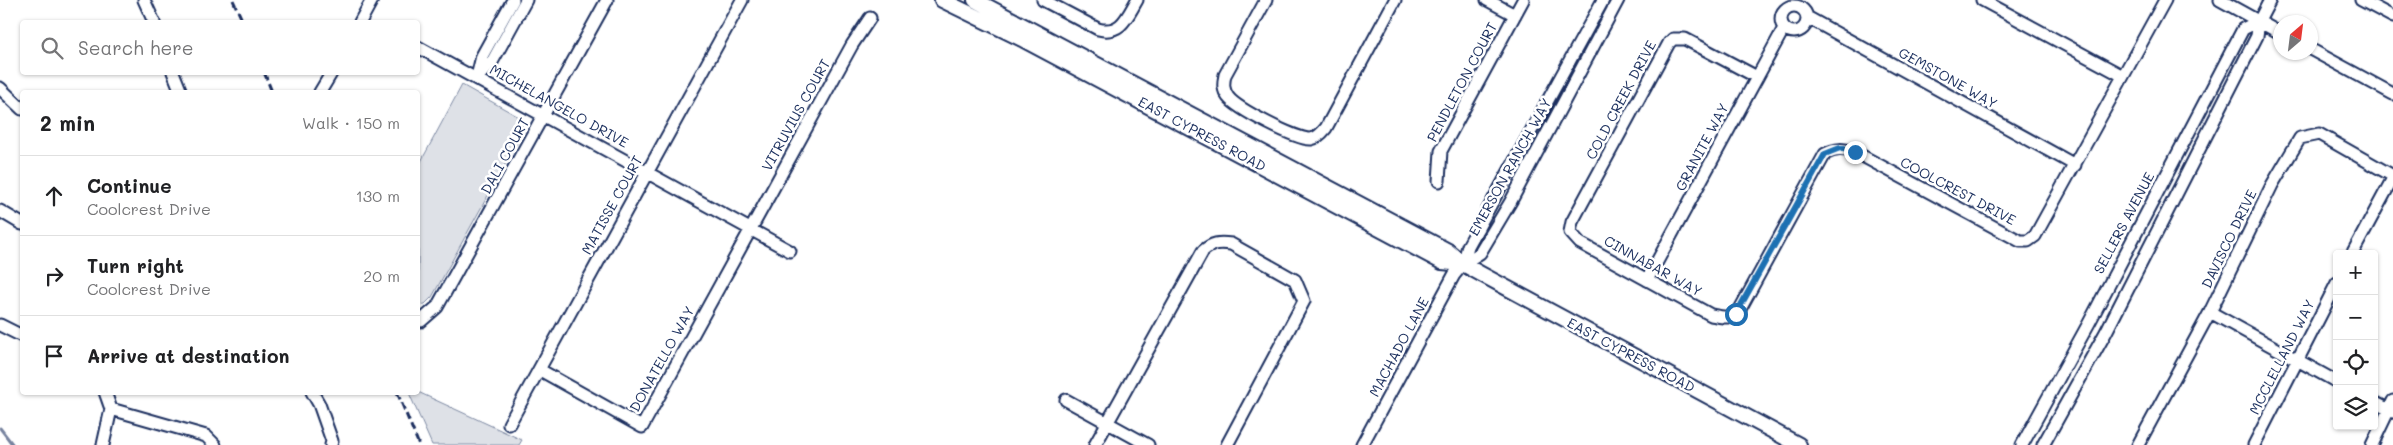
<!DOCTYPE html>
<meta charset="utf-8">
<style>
body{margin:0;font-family:Mali,sans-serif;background:#f6f6f6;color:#202124}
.controls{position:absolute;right:15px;bottom:15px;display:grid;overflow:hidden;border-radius:5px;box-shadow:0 1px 4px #0004}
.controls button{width:45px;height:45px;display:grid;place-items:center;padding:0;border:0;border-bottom:1px solid #e0e0e0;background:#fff;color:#202124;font:25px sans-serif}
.compass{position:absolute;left:2273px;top:15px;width:45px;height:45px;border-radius:50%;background:#fff;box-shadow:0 1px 4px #0004;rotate:28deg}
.stop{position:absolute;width:15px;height:15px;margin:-11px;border:4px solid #1f6fb2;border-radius:50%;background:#fff}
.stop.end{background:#1f6fb2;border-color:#fff;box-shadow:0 1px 5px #0008}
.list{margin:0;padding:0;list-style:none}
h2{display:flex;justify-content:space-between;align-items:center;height:65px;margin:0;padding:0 20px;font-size:21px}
h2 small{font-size:16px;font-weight:400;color:#757577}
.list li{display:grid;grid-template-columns:32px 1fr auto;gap:15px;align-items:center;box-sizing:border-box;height:80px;padding:0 20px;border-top:1px solid #e0e0e0}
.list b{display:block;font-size:19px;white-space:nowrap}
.list p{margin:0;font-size:16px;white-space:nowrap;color:#757577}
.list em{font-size:16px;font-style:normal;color:#757577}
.icon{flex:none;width:28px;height:28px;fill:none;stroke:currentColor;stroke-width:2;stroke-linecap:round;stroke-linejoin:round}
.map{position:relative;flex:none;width:2393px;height:445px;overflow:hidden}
.search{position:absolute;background:#fff;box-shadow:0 1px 4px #0004;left:20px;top:20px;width:400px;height:55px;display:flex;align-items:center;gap:12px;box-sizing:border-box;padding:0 18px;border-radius:5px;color:#757577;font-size:19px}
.panel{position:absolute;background:#fff;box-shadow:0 1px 4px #0004;left:20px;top:90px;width:400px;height:305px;border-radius:5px}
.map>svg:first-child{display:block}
.green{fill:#dee1e7;stroke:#7c88a2}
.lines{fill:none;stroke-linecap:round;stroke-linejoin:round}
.stream{stroke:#77839f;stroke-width:3}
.minor-casing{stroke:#1b2f5e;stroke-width:15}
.tertiary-casing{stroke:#1b2f5e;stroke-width:18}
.minor{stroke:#fff;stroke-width:11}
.tertiary{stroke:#fff;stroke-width:14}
.rail{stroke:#1b2f5e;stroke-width:3;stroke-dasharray:8 4;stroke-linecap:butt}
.route{stroke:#1f6fb2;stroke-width:6}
.labels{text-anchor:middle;stroke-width:5;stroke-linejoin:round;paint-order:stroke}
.street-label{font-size:14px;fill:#1b2f5e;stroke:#fff}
</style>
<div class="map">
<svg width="2393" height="445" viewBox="0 0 2393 445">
<rect width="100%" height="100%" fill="#fff"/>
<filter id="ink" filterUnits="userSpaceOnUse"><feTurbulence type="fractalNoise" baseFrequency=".02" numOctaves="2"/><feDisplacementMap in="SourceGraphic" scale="10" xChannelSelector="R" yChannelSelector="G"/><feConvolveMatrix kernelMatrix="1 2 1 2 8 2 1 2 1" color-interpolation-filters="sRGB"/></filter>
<g filter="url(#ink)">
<path class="green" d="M462,85L519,117L524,130L432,297L425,304L418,305V167Z
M418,392L522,440L519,445H432L409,393Z"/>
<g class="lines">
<path class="stream" d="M0,428L13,445"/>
<defs>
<path id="minor" d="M144,0L154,22
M1043,0L1098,29C1121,35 1127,17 1137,0
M1266,0L1225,75C1223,84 1223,90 1228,97C1237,109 1297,140 1311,139C1317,138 1322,133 1326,128L1395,0
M1487,0L1515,15
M1982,0L2123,76
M2220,0L2280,33
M2361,0L2393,17
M1781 19a13 13 0 1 1 26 0a13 13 0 1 1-26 0Z
M1807,17L2075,165
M360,22L372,0
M418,47L790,251
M2310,49L2393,94
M173,72L181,92
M477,77L482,56L513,0
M1757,77L1685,39H1673L1669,43L1572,222L1570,232L1580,243L1711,315C1722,317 1731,320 1739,311L1825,154C1836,148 1843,149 1855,152L2020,241H2028L2035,236L2165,0
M477,78L492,62L526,0
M0,88L22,109
M320,92L332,72
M1439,181L1441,151L1523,0
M0,211L22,224
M2352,254L2393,178
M1463,264L1468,246L1603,0
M1647,280L1784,28
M2210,312L2337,382
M421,321L437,307L607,0
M0,325L22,336
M540,370L642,427L852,45L870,18
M312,392L319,404L332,441L331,445
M1066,400L1148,445
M2374,402L2393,412
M111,409L206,436L215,445
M509,424L742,0
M103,445L111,409L105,392
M1095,445L1203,251C1212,243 1219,242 1231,244L1295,280L1304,301L1227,445
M1362,445L1454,275L1463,264L1480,253L1511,201L1618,0
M2022,445L2089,323L2243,29L2259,21
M2043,445L2106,332L2257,36L2259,21L2270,0
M2138,445L2210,312L2272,185L2300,138L2319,134L2393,176
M2254,445L2337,283
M2372,445L2393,401"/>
<path id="tertiary" d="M942,0L1024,40L1442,262L1463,264
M975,0L1448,251L1463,264L1481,274L1799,445"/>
</defs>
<use href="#minor" class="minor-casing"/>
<use href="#tertiary" class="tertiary-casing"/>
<use href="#minor" class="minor"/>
<use href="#tertiary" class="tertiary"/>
<path class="rail" d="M233,0L243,22
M264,72L272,92
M397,392L419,445"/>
</g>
</g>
<g class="lines" filter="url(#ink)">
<path class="route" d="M1736,314L1825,154L1840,148L1855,152"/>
</g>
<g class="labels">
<g class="street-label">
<text transform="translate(1948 78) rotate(29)" y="5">GEMSTONE WAY</text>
<text transform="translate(1462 82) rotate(-62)" y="5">PENDLETON COURT</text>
<text transform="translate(1621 100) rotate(-62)" y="5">COLD CREEK DRIVE</text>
<text transform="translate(559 106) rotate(29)" y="5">MICHELANGELO DRIVE</text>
<text transform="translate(796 115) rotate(-61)" y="5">VITRUVIUS COURT</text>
<text transform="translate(1202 134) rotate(28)" y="5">EAST CYPRESS ROAD</text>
<text transform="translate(1702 147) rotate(-62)" y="5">GRANITE WAY</text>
<text transform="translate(505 156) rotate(-61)" y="5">DALI COURT</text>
<text transform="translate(1510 167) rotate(-61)" y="5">EMERSON RANCH WAY</text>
<text transform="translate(1958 191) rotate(28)" y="5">COOLCREST DRIVE</text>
<text transform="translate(612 205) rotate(-61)" y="5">MATISSE COURT</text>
<text transform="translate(2124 223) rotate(-62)" y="5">SELLERS AVENUE</text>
<text transform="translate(2229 239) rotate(-64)" y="5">DAVISCO DRIVE</text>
<text transform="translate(1653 266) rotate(29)" y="5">CINNABAR WAY</text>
<text transform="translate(1399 347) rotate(-62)" y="5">MACHADO LANE</text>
<text transform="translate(1631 355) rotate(28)" y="5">EAST CYPRESS ROAD</text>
<text transform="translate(2282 357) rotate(-63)" y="5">MCCLELLAND WAY</text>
<text transform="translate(662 359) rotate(-61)" y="5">DONATELLO WAY</text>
</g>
</g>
</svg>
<div class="controls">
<button>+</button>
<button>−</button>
<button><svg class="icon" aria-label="locate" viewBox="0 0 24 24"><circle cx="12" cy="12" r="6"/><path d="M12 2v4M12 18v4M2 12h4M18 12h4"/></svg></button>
<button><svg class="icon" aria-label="layers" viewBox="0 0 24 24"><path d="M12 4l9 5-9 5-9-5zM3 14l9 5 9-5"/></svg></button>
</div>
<svg class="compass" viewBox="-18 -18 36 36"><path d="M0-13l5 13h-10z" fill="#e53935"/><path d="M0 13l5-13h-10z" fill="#757577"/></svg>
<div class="stop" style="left:1736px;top:314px"></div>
<div class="stop end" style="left:1855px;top:152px"></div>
<div class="search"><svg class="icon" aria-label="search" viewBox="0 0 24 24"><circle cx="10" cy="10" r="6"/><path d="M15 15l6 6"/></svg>Search here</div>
<section class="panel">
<h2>2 min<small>Walk · 150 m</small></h2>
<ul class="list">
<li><svg class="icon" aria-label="ahead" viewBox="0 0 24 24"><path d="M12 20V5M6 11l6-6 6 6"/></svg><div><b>Continue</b><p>Coolcrest Drive</p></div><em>130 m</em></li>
<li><svg class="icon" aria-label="right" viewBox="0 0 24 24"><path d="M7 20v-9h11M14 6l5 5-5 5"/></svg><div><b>Turn right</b><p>Coolcrest Drive</p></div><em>20 m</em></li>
<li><svg class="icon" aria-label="arrive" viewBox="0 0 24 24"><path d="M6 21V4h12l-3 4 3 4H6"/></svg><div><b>Arrive at destination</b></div></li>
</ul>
</section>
</div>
